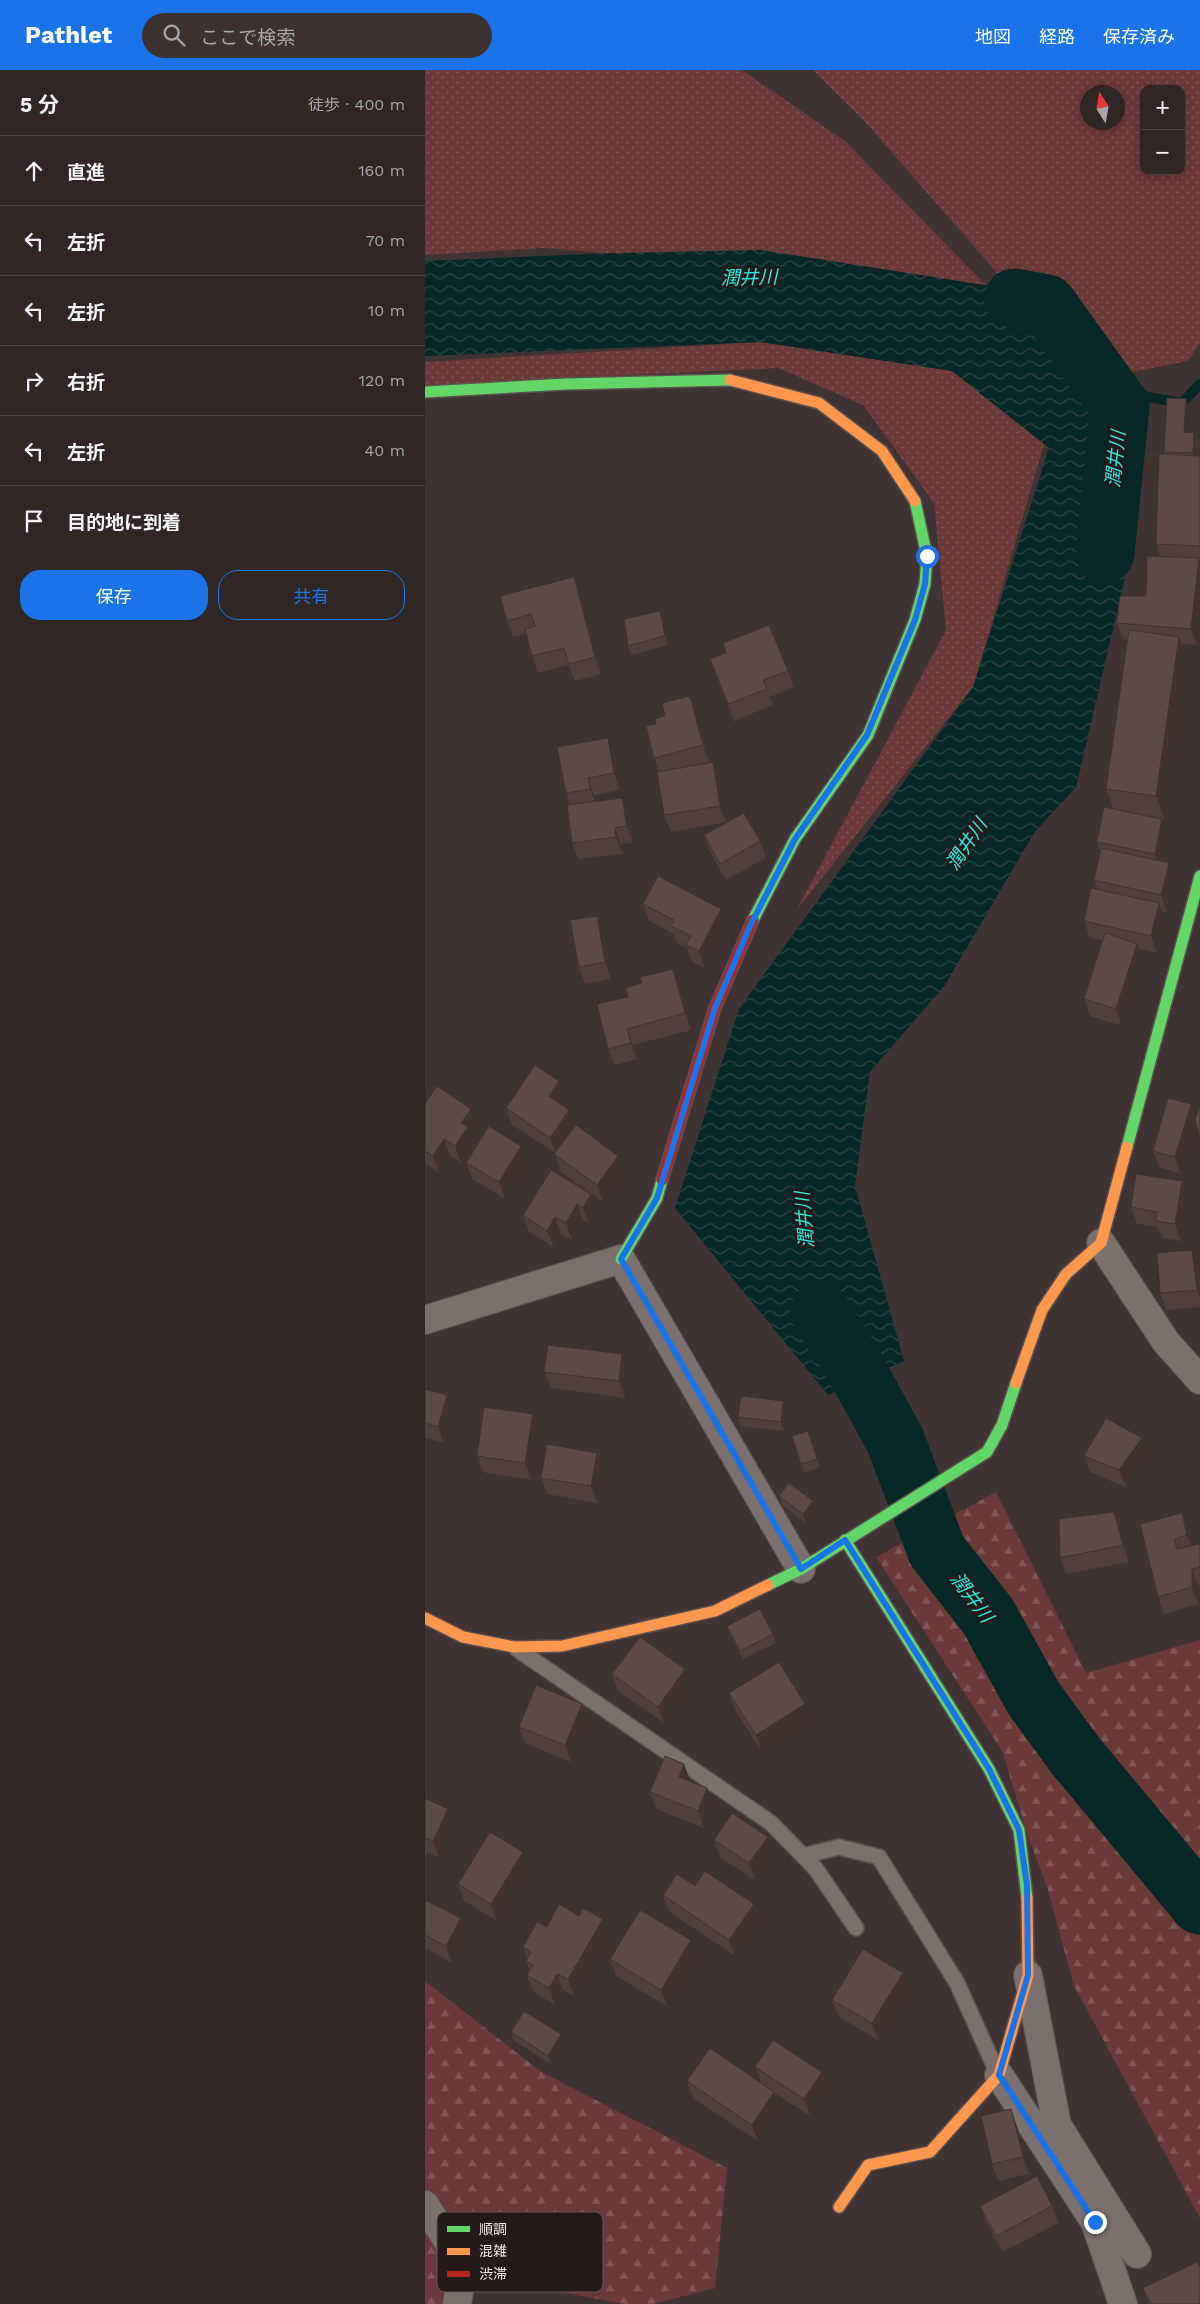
<!DOCTYPE html>
<html lang="ja">
<meta charset="utf-8">
<style>
body{margin:0;font-family:"Work Sans","Noto Sans JP",sans-serif;background:#3c3232;color:#f1f3f6}
.controls{position:absolute;right:15px;top:15px;display:grid;overflow:hidden;border-radius:10px;box-shadow:0 2px 8px #0003}
.controls button{width:45px;height:45px;display:grid;place-items:center;padding:0;border:0;border-bottom:1px solid #4b4343;background:#302626;color:#f1f3f6;font:25px sans-serif}
.compass{position:absolute;left:655px;top:15px;width:45px;height:45px;border-radius:50%;background:#302626;box-shadow:0 2px 8px #0003;rotate:349deg}
.stop{position:absolute;width:15px;height:15px;margin:-11px;border:4px solid #1a73e8;border-radius:50%;background:#fff}
.stop.end{background:#1a73e8;border-color:#fff;box-shadow:0 1px 5px #0008}
.list{margin:0;padding:0;list-style:none}
h2{display:flex;justify-content:space-between;align-items:center;height:65px;margin:0;padding:0 20px;font-size:21px}
h2 small{font-size:16px;font-weight:400;color:#a8a5a7}
.list li{display:grid;grid-template-columns:32px 1fr auto;gap:15px;align-items:center;box-sizing:border-box;height:70px;padding:0 20px;border-top:1px solid #4b4343}
.list b{display:block;font-size:19px;white-space:nowrap}
.list em{font-size:16px;font-style:normal;color:#a8a5a7}
.actions{display:flex;gap:10px;padding:15px 20px}
.actions a{flex:1;padding:11px 0;border:1px solid #1a73e8;border-radius:20px;text-align:center;font-size:18px;color:#1a73e8}
.actions .main{background:#1a73e8;color:#fff}
.icon{flex:none;width:28px;height:28px;fill:none;stroke:currentColor;stroke-width:2;stroke-linecap:round;stroke-linejoin:round}
.map{position:relative;flex:none;width:775px;height:2234px;overflow:hidden}
header{display:flex;align-items:center;gap:30px;box-sizing:border-box;height:70px;padding:0 25px;background:#1a73e8;color:#fff}
header strong{font-size:24px}
nav{display:flex;gap:28px;margin-inline-start:auto;font-size:18px}
.search{width:350px;height:45px;background:#3c3232;display:flex;align-items:center;gap:12px;box-sizing:border-box;padding:0 18px;border-radius:28px;color:#a8a5a7;font-size:19px}
main{display:flex}
aside{flex:1;background:#302626}
.map>svg:first-child{display:block}
.grass{fill:url(#grass-dots);fill-rule:evenodd}
.forest{fill:url(#forest-firs)}
.water{fill:url(#water-waves)}
.lines{fill:none;stroke-linecap:round;stroke-linejoin:round}
.stream{stroke:#062826;stroke-width:10}
.river{stroke:#062826;stroke-width:59}
.lane-casing{stroke:#5c5050;stroke-width:18}
.street-casing{stroke:#5c5050;stroke-width:30}
.fast-casing{stroke:#5c5050;stroke-width:14}
.slow-casing{stroke:#5c5050;stroke-width:14}
.jam-casing{stroke:#5c5050;stroke-width:14}
.lane{stroke:#7c706f;stroke-width:15}
.street{stroke:#7c706f;stroke-width:28}
.fast{stroke:#63d668;stroke-width:11}
.slow{stroke:#ff974d;stroke-width:11}
.jam{stroke:#b3261e;stroke-width:11}
.wall{fill:#513f3f}
.shaded-wall{fill:#423333}
.building{fill:#5e4949;stroke:#423333}
.route{stroke:#1a73e8;stroke-width:6}
.labels{text-anchor:middle;stroke-width:5;stroke-linejoin:round;paint-order:stroke}
.water-label{font-size:19px;font-style:italic;fill:#28e9de;stroke:#241a19}
.key{fill:#241a19;stroke:#635756;stroke-width:1}
.key-label{font-size:14px;fill:#f5e5e4}
</style>
<header>
<strong>Pathlet</strong>
<div class="search"><svg class="icon" aria-label="search" viewBox="0 0 24 24"><circle cx="10" cy="10" r="6"/><path d="M15 15l6 6"/></svg>ここで検索</div>
<nav><a>地図</a><a>経路</a><a>保存済み</a></nav>
</header>
<main>
<aside>
<h2>5 分<small>徒歩 · 400 m</small></h2>
<ul class="list">
<li><svg class="icon" aria-label="ahead" viewBox="0 0 24 24"><path d="M12 20V5M6 11l6-6 6 6"/></svg><div><b>直進</b></div><em>160 m</em></li>
<li><svg class="icon" aria-label="left" viewBox="0 0 24 24"><path d="M17 20v-9H6M10 6l-5 5 5 5"/></svg><div><b>左折</b></div><em>70 m</em></li>
<li><svg class="icon" aria-label="left" viewBox="0 0 24 24"><path d="M17 20v-9H6M10 6l-5 5 5 5"/></svg><div><b>左折</b></div><em>10 m</em></li>
<li><svg class="icon" aria-label="right" viewBox="0 0 24 24"><path d="M7 20v-9h11M14 6l5 5-5 5"/></svg><div><b>右折</b></div><em>120 m</em></li>
<li><svg class="icon" aria-label="left" viewBox="0 0 24 24"><path d="M17 20v-9H6M10 6l-5 5 5 5"/></svg><div><b>左折</b></div><em>40 m</em></li>
<li><svg class="icon" aria-label="arrive" viewBox="0 0 24 24"><path d="M6 21V4h12l-3 4 3 4H6"/></svg><div><b>目的地に到着</b></div></li>
</ul>
<div class="actions"><a class="main">保存</a><a>共有</a></div>
</aside>
<div class="map">
<svg width="775" height="2234" viewBox="0 0 775 2234">
<defs>
<pattern id="grass-dots" width="8" height="8" patternUnits="userSpaceOnUse" patternTransform="scale(1.25)"><rect width="8" height="8" fill="#6a3938"/><path d="M2 2h.1M6 6h.1" fill="none" stroke="#805655" stroke-width="1.8" stroke-linecap="round"/></pattern>
<pattern id="forest-firs" width="22" height="20" patternUnits="userSpaceOnUse" patternTransform="scale(1.25)"><rect width="22" height="20" fill="#6a3938"/><path d="M5 1l3.5 6h-7zM16 11l3.5 6h-7z" fill="#805655"/></pattern>
<pattern id="water-waves" width="16" height="10" patternUnits="userSpaceOnUse" patternTransform="scale(1.25)"><rect width="16" height="10" fill="#062826"/><path d="M0 5q4-4 8 0t8 0" fill="none" stroke="#2b4745"/></pattern>
</defs>
<rect width="100%" height="100%" fill="#403333"/>
<path class="grass" d="M0,0H317L420,71L561,215L119,178L0,185Z
M388,0H775V273L763,291L702,303L642,217L573,204L441,53ZM719,19H756V101H719ZM692,22V52H662V22Z
M336,272L527,301L622,364L548,617L371,841L521,560L509,433L438,335L353,298L0,315V292Z"/>
<path class="forest" d="M571,1422L661,1603L775,1570V2148L649,1916L623,1820L605,1772L577,1681L451,1487Z
M0,1911L115,2001L302,2098L290,2218L228,2234H199L51,2206L33,2234H0Z"/>
<path class="water" d="M336,180L636,227L709,469L651,717L609,763L520,915L445,1002L430,1116L479,1291L403,1325L250,1138L314,939L548,617L624,378L527,301L336,272L0,286V191L190,183Z"/>
<g class="lines">
<path class="stream" d="M695,336L712,325L757,333L775,314"/>
<path class="river" d="M589,228L622,234L695,336L680,483
M395,1242L430,1297L470,1370L512,1481L563,1546L609,1629L650,1685L775,1835"/>
<defs>
<path id="lane" d="M92,1579L346,1753L391,1799L431,1858
M378,1786L414,1777L454,1787L532,1913L573,2004"/>
<path id="street" d="M676,1173L741,1272L775,1310
M0,1250L196,1189L376,1499
M603,1905L632,2055L712,2184
M574,2005L670,2152L698,2234
M0,2135L28,2179L36,2209L32,2234"/>
<path id="fast" d="M0,322L141,314L305,310
M328,850L370,769L443,665L490,550L500,514L502,486L490,431
M702,1077L775,806
M196,1189L232,1128L237,1110
M420,1470L564,1699L594,1760L602,1828
M343,1515L376,1499L562,1382L577,1355L591,1313"/>
<path id="slow" d="M305,310L394,333L457,381L490,431
M591,1313L617,1240L641,1204L676,1173L702,1077
M0,1548L38,1567L89,1577L137,1576L290,1541L343,1515
M414,2137L443,2095L505,2082L574,2005L603,1905L602,1828"/>
<path id="jam" d="M237,1110L290,938L328,850"/>
</defs>
<use href="#lane" class="lane-casing"/>
<use href="#street" class="street-casing"/>
<use href="#fast" class="fast-casing"/>
<use href="#slow" class="slow-casing"/>
<use href="#jam" class="jam-casing"/>
<use href="#lane" class="lane"/>
<use href="#street" class="street"/>
<use href="#fast" class="fast"/>
<use href="#slow" class="slow"/>
<use href="#jam" class="jam"/>
</g>
<path class="wall" d="M767,346L766,363H769L775,379V548L772,575L757,574L763,590L740,749H737L743,765L738,792L750,810L742,842L736,841L740,850L732,883L714,879L718,890L697,956L665,946L659,929L677,870L665,868L659,851L672,819L669,810L675,782L672,772L688,739L681,719L702,570L698,569L692,553L721,526L735,487L731,474L740,385L739,382Z
M149,507L155,523L176,604L150,611L144,595L113,603L107,586L101,564L88,567L82,551Z
M235,541L238,550L243,575L206,585L203,576Z
M285,589L363,601L369,617L345,627L348,635L309,651Z
M265,626L271,643L284,692L274,695L294,709L301,752L246,762L239,745L234,701L229,688L231,654Z
M189,684L195,720L169,725L170,732L197,728L204,745L208,773L196,774L197,784L153,789L147,773L145,735L141,723Z
M279,765L335,771L341,788L301,810L285,782Z
M218,834L302,856L280,898L267,892L262,878L252,873L249,864L224,851Z
M172,846L178,863L186,909L160,914L154,897Z
M254,915L266,960L208,975L212,989L190,995L183,979L172,934Z
M140,1028L136,1034L144,1040L150,1056L193,1086L199,1103L178,1132L135,1101L130,1083L87,1055L81,1038Z
M0,1034L46,1039L52,1056L46,1065L49,1074L36,1093L25,1086L14,1103L0,1093Z
M766,1034L770,1047L771,1054L756,1104L734,1097L728,1081Z
M41,1093H103L80,1129L47,1109Z
M166,1124L172,1141L164,1154L158,1151L147,1170L136,1164L129,1177L104,1162L98,1145Z
M763,1128L756,1171L737,1168L733,1157L712,1154L706,1137Z
M767,1180L774,1196L775,1211V1237L742,1240L735,1223Z
M203,1301L200,1328L126,1318L119,1302Z
M0,1319L22,1325L28,1342L19,1373L0,1368Z
M358,1331L361,1340L359,1361L316,1356L313,1347Z
M114,1360L107,1410L58,1402L52,1386Z
M383,1361L395,1397L379,1403L367,1366Z
M723,1384L701,1417L665,1402L659,1386Z
M178,1400L172,1433L122,1424L116,1408Z
M354,1426L391,1439L381,1453L357,1435Z
M689,1442L695,1459L704,1492L641,1504L635,1488Z
M757,1443L763,1460L767,1476L775,1474V1515H773V1534L739,1544L733,1527Z
M302,1556L348,1564L351,1573L318,1589L305,1564Z
M187,1604L267,1616L239,1653L193,1621Z
M304,1623L380,1634L386,1651L337,1682L310,1640Z
M163,1651L146,1692L100,1673L94,1657Z
M259,1694L265,1710V1711L282,1718L288,1735L279,1758L231,1739L225,1722Z
M0,1728L29,1755L14,1788L2,1782L0,1786Z
M289,1770L349,1783L330,1810L295,1787Z
M104,1799L72,1851L39,1831L33,1814Z
M270,1816L329,1834L335,1850L310,1886L244,1842L238,1825Z
M0,1830L42,1865L27,1893L0,1878Z
M122,1857L184,1866L149,1926L138,1920L130,1935L108,1922L102,1905L105,1901L101,1891L102,1889L98,1877Z
M266,1870L272,1887L242,1936L191,1906L185,1889Z
M478,1903L484,1920L453,1970L413,1946L407,1930Z
M86,1962L140,1973L126,1994L89,1971Z
M330,1997L397,2002L403,2019L385,2046L350,2023L355,2038L333,2071L268,2028L262,2011L336,2012Z
M592,2056L604,2104L573,2111L567,2094Z
M555,2136H627L634,2153L577,2182L561,2152Z
M718,2218L775,2234H724Z"/>
<path class="shaded-wall" d="M761,329L767,346L766,379L759,362Z
M769,363L775,379L774,400L768,383Z
M774,488L775,491V548L772,575L766,559Z
M149,507L155,523L176,604L170,587Z
M235,541L238,550L243,575L240,566Z
M754,567L763,590L740,749L731,726Z
M265,626L271,643L284,692L278,675Z
M183,668L189,684L195,720L189,703Z
M288,692L294,709L301,752L295,736Z
M163,708L169,725L171,735L165,719Z
M197,728L204,745L208,773L202,756Z
M737,749L743,765L736,801L730,784Z
M190,758L196,774L197,784L191,767Z
M744,793L750,810L742,842L736,825Z
M734,833L740,850L732,883L726,866Z
M296,839L302,856L280,898L274,881Z
M172,846L178,863L186,909L180,892Z
M712,874L718,890L697,956L691,939Z
M248,899L254,915L266,960L260,943Z
M202,959L208,975L212,989L206,973Z
M134,1011L140,1028L130,1043L124,1026Z
M766,1034L772,1051L756,1104L750,1087Z
M46,1039L52,1056L46,1065L49,1074L36,1093L30,1076L36,1053Z
M144,1040L150,1056L131,1084L125,1068Z
M19,1069L25,1086L14,1103L8,1086Z
M96,1076L103,1093L80,1129L74,1112Z
M193,1086L199,1103L178,1132L172,1115Z
M757,1111L763,1128L756,1171L750,1154Z
M166,1124L172,1141L164,1154L158,1138Z
M152,1134L158,1151L147,1170L141,1153Z
M130,1147L136,1164L129,1177L122,1161Z
M767,1180L774,1196L775,1211V1229L772,1220Z
M197,1284L203,1301L200,1328L194,1311Z
M22,1325L28,1342L19,1373L13,1357Z
M358,1331L361,1340L359,1361L356,1352Z
M108,1344L114,1360L107,1410L100,1393Z
M717,1368L723,1384L701,1417L694,1400Z
M172,1383L178,1400L172,1433L166,1416Z
M388,1431L391,1439L381,1453L378,1444Z
M689,1442L695,1459L704,1492L698,1475Z
M757,1443L763,1460L768,1481L762,1465Z
M767,1499L773,1515V1534L767,1517Z
M260,1599L267,1616L239,1653L233,1637Z
M157,1634L163,1651L146,1692L140,1675Z
M380,1634L386,1651L337,1682L331,1665Z
M259,1694L265,1710L260,1724L254,1707Z
M282,1718L288,1735L279,1758L273,1741Z
M23,1739L29,1755L14,1788L8,1771Z
M343,1767L349,1783L330,1810L324,1793Z
M98,1782L104,1799L72,1851L66,1834Z
M329,1834L335,1850L310,1886L304,1870Z
M36,1848L42,1865L27,1893L21,1876Z
M178,1849L184,1866L149,1926L143,1909Z
M266,1870L272,1887L242,1936L236,1920Z
M478,1903L484,1920L453,1970L447,1953Z
M132,1904L138,1920L130,1935L124,1918Z
M136,1964L140,1973L126,1994L123,1986Z
M397,2002L403,2019L385,2046L379,2029Z
M349,2022L355,2038L333,2071L327,2055Z
M586,2039L592,2056L604,2104L598,2087Z"/>
<path class="building" d="M742,328L761,329L759,362L769,363L768,383L739,382Z
M734,384L775,386V476L731,474Z
M722,486L774,488L766,559L692,553L695,526H721Z
M149,507L170,587L144,594L139,578L107,586L100,559L110,556L106,544L82,551L75,526Z
M235,541L240,566L203,576L199,549Z
M344,555L363,601L338,610L342,619L303,634L285,589L301,583L298,573Z
M704,560L754,567L731,726L681,719Z
M265,626L278,675L229,688L221,656L231,654L230,649L240,646L237,633Z
M183,668L189,703L163,708L165,719L141,723L132,677Z
M288,692L295,736L239,745L232,702Z
M197,728L202,756L190,758L191,767L147,773L142,735Z
M679,737L737,749L730,784L672,772Z
M319,743L335,771L295,794L279,765Z
M676,778L744,793L736,825L669,810Z
M233,806L296,839L274,881L261,875L266,866L246,856L249,850L218,834Z
M666,818L734,833L726,866L659,851Z
M172,846L180,892L154,897L145,850Z
M680,863L712,874L691,939L659,929Z
M248,899L260,943L202,959L206,973L183,979L172,934L203,927L201,918L217,913L215,907Z
M110,995L134,1011L124,1026L144,1040L125,1068L81,1038Z
M12,1016L46,1039L36,1053L43,1057L30,1076L19,1069L8,1086L0,1081V1034Z
M743,1028L766,1034L750,1087L728,1081Z
M775,1035V1070L770,1049Z
M151,1055L193,1086L172,1115L129,1084Z
M64,1056L96,1076L74,1112L41,1093Z
M126,1100L166,1124L158,1138L152,1134L141,1153L130,1147L122,1161L98,1145Z
M711,1104L757,1111L750,1154L731,1151L732,1142L706,1137Z
M767,1180L772,1220L735,1223L732,1183Z
M123,1275L197,1284L194,1311L119,1302Z
M0,1319L22,1325L13,1357L0,1353Z
M316,1326L358,1331L356,1352L313,1347Z
M59,1337L108,1344L100,1393L52,1386Z
M681,1348L717,1368L694,1400L659,1386Z
M383,1361L392,1389L376,1394L367,1366Z
M122,1374L172,1383L166,1416L116,1408Z
M364,1413L388,1431L378,1444L354,1426Z
M689,1442L698,1475L635,1488L634,1449Z
M757,1443L762,1465L749,1469L752,1479L775,1474V1497L767,1499V1517L733,1527L715,1454Z
M335,1539L348,1564L315,1581L302,1556Z
M215,1567L260,1599L233,1637L187,1604Z
M354,1592L380,1634L331,1665L304,1623Z
M111,1615L157,1634L140,1675L94,1657Z
M240,1686L259,1694L254,1707L282,1718L273,1741L225,1722Z
M0,1728L23,1739L8,1771L0,1768Z
M307,1743L343,1767L324,1793L289,1770Z
M65,1762L98,1782L66,1834L33,1814Z
M280,1801L329,1834L304,1870L238,1825L252,1804L270,1816Z
M0,1830L36,1848L21,1876L0,1865Z
M134,1834L154,1846L158,1838L178,1849L143,1909L132,1904L124,1918L102,1905L108,1895L101,1891L106,1882L98,1877L112,1852L122,1857Z
M215,1840L266,1870L236,1920L185,1889Z
M438,1879L478,1903L447,1953L407,1930Z
M99,1941L136,1964L123,1986L86,1962Z
M348,1970L397,2002L379,2029L330,1997Z
M285,1978L349,2022L327,2055L262,2011Z
M586,2039L598,2087L567,2094L556,2046Z
M612,2106L627,2136L571,2166L555,2136Z
M772,2192L775,2197V2234H726L718,2218Z"/>
<g class="lines">
<path class="route" d="M502,486L500,514L490,550L442,665L370,769L325,856L290,938L232,1128L196,1189L376,1499L420,1470L564,1699L594,1760L602,1815L603,1905L574,2005L670,2152"/>
</g>
<g class="labels">
<g class="water-label">
<text transform="translate(324 207) rotate(-1)" y="7">潤井川</text>
<text transform="translate(690 389) rotate(-84)" y="7">潤井川</text>
<text transform="translate(541 774) rotate(-56)" y="7">潤井川</text>
<text transform="translate(379 1150) rotate(-95)" y="7">潤井川</text>
<text transform="translate(547 1527) rotate(53)" y="7">潤井川</text>
</g>
</g>
<rect x="12" y="2142" width="166" height="80" rx="8" class="key"/>
<rect x="22" y="2156" width="23" height="6" fill="#63d668"/>
<rect x="22" y="2178" width="23" height="7" fill="#ff974d"/>
<rect x="22" y="2201" width="23" height="6" fill="#b3261e"/>
<g class="key-label">
<text x="54" y="2164">順調</text>
<text x="54" y="2186">混雑</text>
<text x="54" y="2209">渋滞</text>
</g>
</svg>
<div class="controls">
<button>+</button>
<button>−</button>
</div>
<svg class="compass" viewBox="-18 -18 36 36"><path d="M0-13l5 13h-10z" fill="#e53935"/><path d="M0 13l5-13h-10z" fill="#a8a5a7"/></svg>
<div class="stop" style="left:502px;top:486px"></div>
<div class="stop end" style="left:670px;top:2152px"></div>
</div>
</main>
